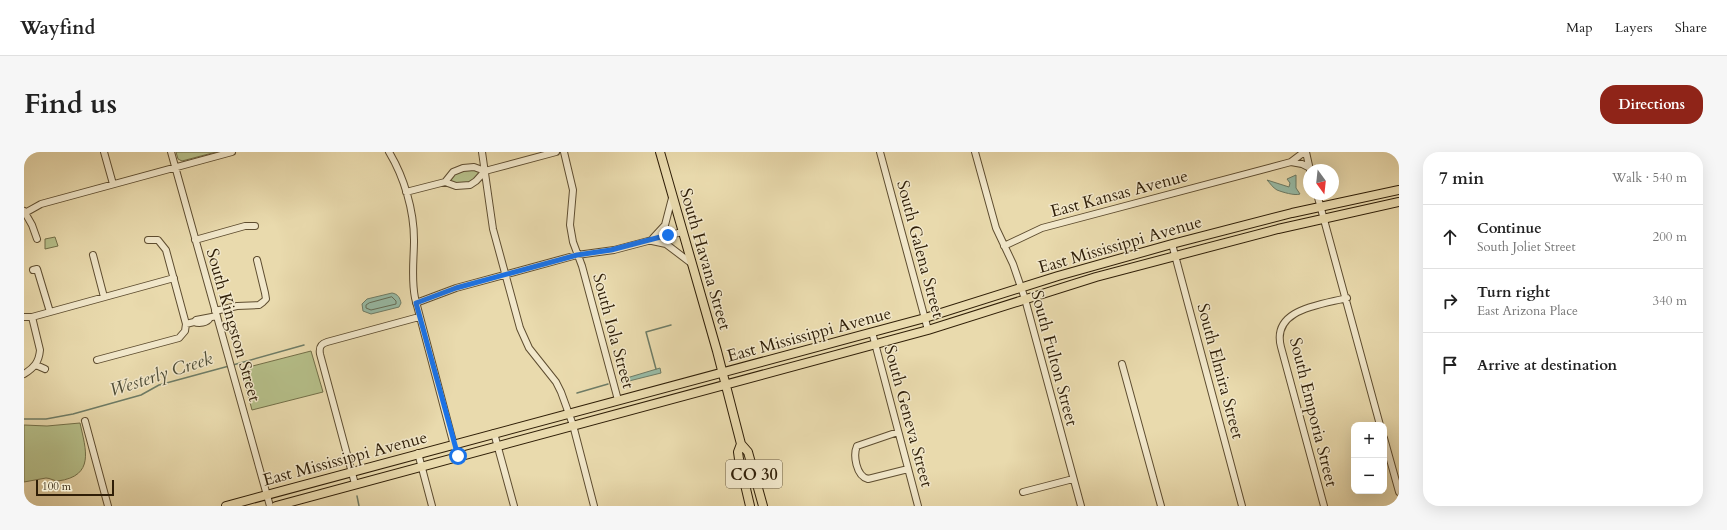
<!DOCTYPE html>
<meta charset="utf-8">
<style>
body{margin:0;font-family:Cardo,serif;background:#f6f6f6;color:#222}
.controls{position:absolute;right:12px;bottom:12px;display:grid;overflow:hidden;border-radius:8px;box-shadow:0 4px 16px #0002}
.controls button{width:36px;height:36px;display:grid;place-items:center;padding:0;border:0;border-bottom:1px solid #e0e0e0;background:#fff;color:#222;font:20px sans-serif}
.compass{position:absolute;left:1279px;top:12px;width:36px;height:36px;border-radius:50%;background:#fff;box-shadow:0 4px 16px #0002;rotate:165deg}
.scale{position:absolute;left:12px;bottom:10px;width:78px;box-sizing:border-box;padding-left:4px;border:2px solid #2f1e07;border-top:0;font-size:11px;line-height:14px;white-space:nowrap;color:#2f1e07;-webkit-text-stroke:3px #f1e7ca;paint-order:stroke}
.stop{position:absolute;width:12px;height:12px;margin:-9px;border:3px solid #1a73e8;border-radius:50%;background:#fff}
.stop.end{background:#1a73e8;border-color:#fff;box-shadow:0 1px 4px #0008}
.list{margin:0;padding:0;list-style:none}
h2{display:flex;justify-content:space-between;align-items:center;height:52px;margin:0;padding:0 16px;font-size:17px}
h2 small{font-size:13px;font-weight:400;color:#767676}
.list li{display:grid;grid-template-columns:26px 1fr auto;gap:12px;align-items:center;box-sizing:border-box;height:64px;padding:0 16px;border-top:1px solid #e0e0e0}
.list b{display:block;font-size:15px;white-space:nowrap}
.list p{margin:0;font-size:13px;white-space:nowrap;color:#767676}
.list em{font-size:13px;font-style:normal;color:#767676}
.icon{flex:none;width:22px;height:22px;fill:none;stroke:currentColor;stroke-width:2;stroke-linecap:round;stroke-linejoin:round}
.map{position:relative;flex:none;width:1375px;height:354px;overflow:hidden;border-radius:16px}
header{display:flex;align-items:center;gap:24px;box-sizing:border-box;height:56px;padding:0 20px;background:#fff;border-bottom:1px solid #e0e0e0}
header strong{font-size:19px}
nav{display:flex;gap:22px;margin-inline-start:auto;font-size:14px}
.intro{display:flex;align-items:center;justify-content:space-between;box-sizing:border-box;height:96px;padding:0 24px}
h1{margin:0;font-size:28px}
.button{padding:10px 18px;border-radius:16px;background:#8f2418;color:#fff;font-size:14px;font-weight:700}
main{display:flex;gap:24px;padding:0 24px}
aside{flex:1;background:#fff;border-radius:16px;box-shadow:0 4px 16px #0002}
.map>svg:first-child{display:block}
.green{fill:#b6c08a;stroke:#726f48}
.water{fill:#98bba6;stroke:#6e7c66}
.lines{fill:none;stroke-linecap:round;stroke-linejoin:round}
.shore{stroke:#646c56;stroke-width:1}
.stream{stroke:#6e7c66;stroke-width:1.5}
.minor-casing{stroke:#5e4d30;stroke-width:8}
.major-casing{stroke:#2f1e07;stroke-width:10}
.minor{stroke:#f1e7ca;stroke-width:6}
.major{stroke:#e9daad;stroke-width:8}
.route{stroke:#1a73e8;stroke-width:5}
.labels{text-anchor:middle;stroke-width:3;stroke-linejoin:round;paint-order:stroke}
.shield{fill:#f1e7ca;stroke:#695a42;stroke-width:1}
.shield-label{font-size:16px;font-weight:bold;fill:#2f1e07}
.street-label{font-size:17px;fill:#2f1e07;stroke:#f1e7ca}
.water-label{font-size:18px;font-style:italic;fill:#4e4d37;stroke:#f1e7ca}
</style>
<header>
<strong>Wayfind</strong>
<nav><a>Map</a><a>Layers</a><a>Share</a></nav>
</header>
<div class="intro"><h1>Find us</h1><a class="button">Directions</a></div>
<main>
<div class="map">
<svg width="1375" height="354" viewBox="0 0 1375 354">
<rect width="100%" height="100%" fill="#e9daad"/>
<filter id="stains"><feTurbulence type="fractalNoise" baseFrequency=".005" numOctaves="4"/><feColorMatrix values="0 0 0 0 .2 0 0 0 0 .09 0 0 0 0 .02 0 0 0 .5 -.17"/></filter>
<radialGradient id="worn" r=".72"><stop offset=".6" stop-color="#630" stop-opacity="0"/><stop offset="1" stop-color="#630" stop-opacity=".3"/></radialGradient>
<path class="green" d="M152,0H192L158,9L154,7Z
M439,16L461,19L452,29L428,33L424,26Z
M31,85L34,94L21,97V87Z
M287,199L299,240L228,258L217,217Z
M56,271C62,298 71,324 34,329C30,329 26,326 22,326C15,327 7,329 0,330V273L23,274Z"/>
<path class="water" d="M1272,23V36L1276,42C1271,44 1258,40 1253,38C1249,36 1246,31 1243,28L1265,35L1266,31L1263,27Z
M368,141C374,142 376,146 377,151L375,155L347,162L339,159L338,152L343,147Z
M636,216L637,221L597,231L596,228Z"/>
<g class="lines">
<path class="shore" d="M368,145L372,149V152L347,158L342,156V153L345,151Z"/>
<path class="stream" d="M209,213L280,193
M632,217L622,180L647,173
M553,241L584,232
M0,267H22L49,262L117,243L135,233L205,214
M333,344L335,354"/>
<defs>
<path id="minor" d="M80,0L89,32
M147,0L246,354
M365,0C380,25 390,58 390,88C390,107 387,126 391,146L433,305
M458,0L469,77L496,176L505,196L532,230L537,240L549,273L570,354
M540,0L549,38L546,73L549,90L558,114L594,248
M856,0L904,178
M951,0L972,76L989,112L1001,147L1057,354
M1282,0L1286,18
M1267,10L1278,12L1286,16
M421,30L432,34L446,33L452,29L461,19L532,0
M382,40L421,30L429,20L439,16L450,15L461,19
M1293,42L1356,273
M0,59L8,73L13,87
M1,61L17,52L208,0
M629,86L641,73L648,46
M171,88L221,74H231
M628,89L642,92L667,111
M1148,92L1218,354
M980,94L1018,76L1267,10L1280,0
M69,103L80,145
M9,118L13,117L26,160
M392,151L432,136L553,103L590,98L658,80
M191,159L213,154L235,153L239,150L242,147L241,141L233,108
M0,165H8L150,126
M170,170C175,172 183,171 186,166
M162,172L170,170L172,168L193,164
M848,180L894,354
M73,208L155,186L161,179L162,172L142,98L134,88H124
M1098,212L1137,354
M12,213L21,217
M0,222C10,216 15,210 16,198L8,165
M61,269L84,354
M874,280L833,294C829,303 832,324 844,327L884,317
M470,281L490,354
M1360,286L1375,340
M394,301L408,354
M331,332L296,202C295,196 296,192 303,190L395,165
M999,340L1049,327
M1300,354L1257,195C1247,157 1296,153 1323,146"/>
<path id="major" d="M636,0L693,199L717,292L724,300L739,354
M717,292L714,300L715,307L726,354
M202,354L901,166L1034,124L1148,92L1268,61L1375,38
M252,354L904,178L1072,125L1254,77L1375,50"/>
</defs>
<use href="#minor" class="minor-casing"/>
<use href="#major" class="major-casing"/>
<use href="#minor" class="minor"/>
<use href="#major" class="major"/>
</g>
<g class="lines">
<path class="route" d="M434,304L392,151L432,136L553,103L587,98L644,83"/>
</g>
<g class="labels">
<rect class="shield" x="702" y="308" width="56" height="28" rx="3"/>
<g class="shield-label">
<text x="730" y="328">CO 30</text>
</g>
<g class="street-label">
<text transform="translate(1095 41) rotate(-15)" y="6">East Kansas Avenue</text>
<text transform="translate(1096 92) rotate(-16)" y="6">East Mississippi Avenue</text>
<text transform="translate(897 97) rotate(75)" y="6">South Galena Street</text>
<text transform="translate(682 107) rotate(74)" y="6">South Havana Street</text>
<text transform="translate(210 173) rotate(74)" y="6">South Kingston Street</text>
<text transform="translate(590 179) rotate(75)" y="6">South Iola Street</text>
<text transform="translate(785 182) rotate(-15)" y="6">East Mississippi Avenue</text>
<text transform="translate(1031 206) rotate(75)" y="6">South Fulton Street</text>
<text transform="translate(1197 219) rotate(75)" y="6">South Elmira Street</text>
<text transform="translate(1290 260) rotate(76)" y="6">South Emporia Street</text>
<text transform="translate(885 264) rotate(75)" y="6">South Geneva Street</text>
<text transform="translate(321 306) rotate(-15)" y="6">East Mississippi Avenue</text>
</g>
<g class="water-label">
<text transform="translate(137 222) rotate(-18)" y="6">Westerly Creek</text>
</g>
</g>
<rect width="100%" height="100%" filter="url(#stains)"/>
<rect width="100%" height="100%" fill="url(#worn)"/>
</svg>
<div class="controls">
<button>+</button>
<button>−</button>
</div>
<svg class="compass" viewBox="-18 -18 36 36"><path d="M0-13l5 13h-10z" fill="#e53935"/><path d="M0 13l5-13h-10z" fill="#767676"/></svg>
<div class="scale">100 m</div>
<div class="stop" style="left:434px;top:304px"></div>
<div class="stop end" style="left:644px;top:83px"></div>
</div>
<aside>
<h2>7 min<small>Walk · 540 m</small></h2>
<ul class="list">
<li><svg class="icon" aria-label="ahead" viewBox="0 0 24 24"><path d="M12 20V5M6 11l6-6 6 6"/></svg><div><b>Continue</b><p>South Joliet Street</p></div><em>200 m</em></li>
<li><svg class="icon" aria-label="right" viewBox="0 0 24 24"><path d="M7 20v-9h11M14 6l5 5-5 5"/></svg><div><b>Turn right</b><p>East Arizona Place</p></div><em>340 m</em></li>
<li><svg class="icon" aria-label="arrive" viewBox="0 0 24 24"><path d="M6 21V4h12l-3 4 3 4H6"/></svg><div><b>Arrive at destination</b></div></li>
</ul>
</aside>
</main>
